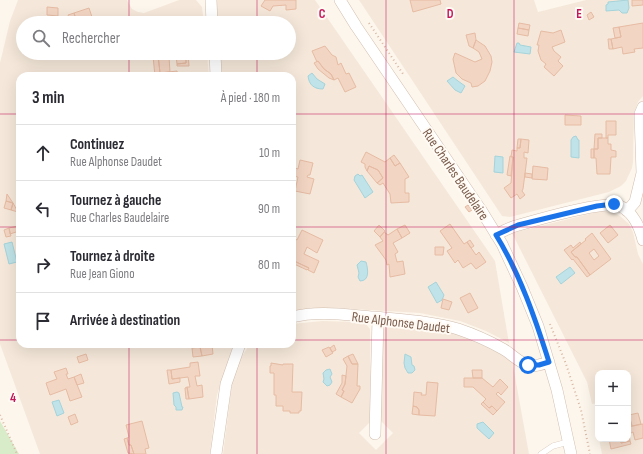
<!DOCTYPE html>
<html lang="fr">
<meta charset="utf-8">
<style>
body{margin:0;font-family:"Sofia Sans Condensed",sans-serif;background:#f7f7f7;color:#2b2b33}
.controls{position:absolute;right:12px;bottom:12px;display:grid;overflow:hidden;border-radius:8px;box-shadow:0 4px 16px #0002}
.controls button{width:36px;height:36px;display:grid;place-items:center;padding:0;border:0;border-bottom:1px solid #e1e1e2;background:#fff;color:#2b2b33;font:20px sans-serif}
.stop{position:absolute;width:12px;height:12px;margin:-9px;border:3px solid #1a73e8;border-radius:50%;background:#fff}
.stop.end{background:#1a73e8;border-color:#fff;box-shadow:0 1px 4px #0008}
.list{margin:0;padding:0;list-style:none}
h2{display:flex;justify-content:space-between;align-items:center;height:52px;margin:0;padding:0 16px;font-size:17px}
h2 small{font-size:13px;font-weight:400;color:#7c7c81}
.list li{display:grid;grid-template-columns:26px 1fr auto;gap:12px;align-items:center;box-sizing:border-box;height:56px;padding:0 16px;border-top:1px solid #e1e1e2}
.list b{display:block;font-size:15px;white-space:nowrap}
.list p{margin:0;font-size:13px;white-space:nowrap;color:#7c7c81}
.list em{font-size:13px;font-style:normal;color:#7c7c81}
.icon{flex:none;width:22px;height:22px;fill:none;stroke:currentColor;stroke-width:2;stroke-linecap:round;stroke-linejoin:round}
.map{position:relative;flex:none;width:643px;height:454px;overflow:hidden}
.search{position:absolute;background:#fff;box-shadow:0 4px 16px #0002;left:16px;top:16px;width:280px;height:44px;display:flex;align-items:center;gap:10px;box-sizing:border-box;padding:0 14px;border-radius:22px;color:#7c7c81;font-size:15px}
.panel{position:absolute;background:#fff;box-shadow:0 4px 16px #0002;left:16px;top:72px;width:280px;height:276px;border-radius:12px}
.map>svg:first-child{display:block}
.residential{fill:#f5e8da}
.green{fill:#d8ecc9}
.water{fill:#bfe3e8;stroke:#a5d3da}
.building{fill:#f3d5c3;stroke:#e6bba3;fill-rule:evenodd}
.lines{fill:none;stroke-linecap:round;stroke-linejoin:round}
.service-casing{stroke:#d1beb0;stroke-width:6}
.minor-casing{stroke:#d1beb0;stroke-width:12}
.path{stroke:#d9b8a5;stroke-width:2;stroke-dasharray:1 3;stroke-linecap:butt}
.service{stroke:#fff;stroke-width:5.5}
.minor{stroke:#fff;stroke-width:11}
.route{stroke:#1a73e8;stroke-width:5}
.grid{fill:none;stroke:#c2185b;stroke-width:1;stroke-opacity:0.55}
.labels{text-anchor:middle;stroke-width:4;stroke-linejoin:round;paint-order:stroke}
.street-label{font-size:14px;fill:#7a5c4d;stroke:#fffaf3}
.grid-label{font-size:13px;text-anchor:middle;font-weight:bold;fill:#c2185b;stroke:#fffaf3;stroke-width:4;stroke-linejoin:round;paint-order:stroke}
</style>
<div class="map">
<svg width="643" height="454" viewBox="0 0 643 454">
<rect width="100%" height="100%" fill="#fdf6ec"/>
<path class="residential" d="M18,0H127L132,9L138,12L144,13L179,0H196L202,7L204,23H23V53H207L209,76H20V344H234L217,395L210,454H40L0,344V63L10,21Z
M216,0H315L495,261L509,343L486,331L460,321L420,313L335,308H313L292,311V76H222L220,53H289V23H217Z
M359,0H534L538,12L586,0H643V96L638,102L634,114L633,162L632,168L626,181L621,186L609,192L510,217L502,216Z
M601,211L614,213L620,216L629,224L633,232L638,254L643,264V454H602L599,439H628V373H598V403L592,404L587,382L512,233Z
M322,321L359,322L365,323L370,329L371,421L359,433L376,450L393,433L381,421V336L385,327L389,325L394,324L415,325L453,333L480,343L512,360L529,454H223L232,383L240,359L250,344H292V324Z"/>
<path class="green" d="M0,421L19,454H0Z"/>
<path class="water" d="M628,0L629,8L627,13H622L619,10L606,11V5L608,4V2Z
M517,43H519L520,45L531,47L530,54L514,52Z
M312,73L317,79L325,84L323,89C314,89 309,85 308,76Z
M453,77L458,81L465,86L461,93L455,90L447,81Z
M576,136L578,140H579V158L571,157V140L573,137Z
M495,156L503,157V173L494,172Z
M358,174L360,176L362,175L373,192L365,198L354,180L355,176Z
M12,242L17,262L9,264L4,244Z
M361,261L366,262C368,269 370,281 360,281L358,277L359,273L357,265Z
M570,267L575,273L561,284L556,277Z
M436,282L444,295L442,300L437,303L428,287Z
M405,354L411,357L412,365L414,366L415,370L412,373H408L405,368L404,363Z
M330,369L332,374L330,377L332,382L330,385L327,386L323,382L324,379L323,373L326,370Z
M177,392L179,393L182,407H183L182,410H176V407L174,405L173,393Z
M59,400L64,413L57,416L52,402Z
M483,422L494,433L489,439L477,428V424Z"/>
<path class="building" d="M265,0H296V9L286,10V5L273,6L270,11L261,6Z
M410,0H440L441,4L413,12Z
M632,0H643V5L632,6Z
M47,7L58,8V16L47,15Z
M89,8L94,23H77L74,13Z
M591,12L594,17L589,20L587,15Z
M74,13L77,23H71L68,15Z
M519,23L530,25L529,30L518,28Z
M643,23V48L634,49L635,52L623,54L622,47L613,49L611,39L621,37L619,27Z
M619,27L621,37L615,38L613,28Z
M518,28L529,30L528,36L517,34Z
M561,30L565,42L552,47L554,51L561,57L558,61L563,66L554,76L544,67L546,64L541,60L538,51L539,45H537L541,31L553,33Z
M475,33L476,40L473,48L469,46L466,35Z
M608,39H611L613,49H609Z
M476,40L485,46L491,56L492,62L490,71L485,81L478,86L472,87L471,83L462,79L456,73L453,59L455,53L475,62L482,59L479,52L473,48Z
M325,46L332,55L336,57L338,65L341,63L346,74L349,73L356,87L345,92L338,78L334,80L331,74L324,69L318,61L317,62L312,51Z
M72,53H93L74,59Z
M94,53L95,56L88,59L87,55Z
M152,53H186V63L177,64L176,56L169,57L170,72L160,73L158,55L152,56Z
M186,53H188L189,66H177V64L186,63Z
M266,53H279L281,58L267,59Z
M158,55L160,73L177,71L178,76H155L153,56Z
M318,61L324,69L331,74L334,80L329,78L318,69L314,63Z
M565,115L581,116V125H565Z
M606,121H616V135H608V138H606Z
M595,134H602V138H598V149H594Z
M598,138H608V144H611V150L616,151V157H611L610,174H597L596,158H594V149H598Z
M518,139H521L520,148H517Z
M521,139L529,140L528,153L524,152V158H527L523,189L522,191L525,195L520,199L517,194L511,198L504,188L511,183L513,157H511L512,150L517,151V148H520Z
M591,149H594V158H591Z
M366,152L385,162L390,158L395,166L400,163L409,177L405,179V193H409V202L391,203L390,194L383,183L380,185L377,183L383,178L378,170L369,166L367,171L365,167V164L361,162Z
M394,155L400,163L395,166L390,158Z
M510,156L513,157L511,176L507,175Z
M300,160L313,163L310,175H308L307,177L314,179L310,194L295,191L298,177L293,176L292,181V167L298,169Z
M369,166L378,170L383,178L377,183L367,171Z
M533,166L548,168L547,180L532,179Z
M525,173L532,174V178L525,177Z
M7,194L13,203L6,201Z
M6,201L13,203L11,210L4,208Z
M13,203L18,212L11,210Z
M468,205L472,210L469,212L465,207Z
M450,224L464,244L467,242L476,255L479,252L486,262L476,269L471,263L463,268L458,260L455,263L447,251L452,248L440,231Z
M379,225L385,231L380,237L374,231Z
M405,225L410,233L402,238L397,229Z
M610,225L618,235L608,243L600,233Z
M18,226L19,231L10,234L9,228Z
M9,228L11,236L6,237L4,230Z
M397,229L402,238L393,243L398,252L395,254L397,262L403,261L405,274L390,277L389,264L387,265L386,260L375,245L383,241L380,237L384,232L388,235Z
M302,230L323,240L317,253L307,247L304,254L319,261L314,273L308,270L309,268L292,260V242H293L295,239L297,240Z
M592,233L611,259L590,275L577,257H575L571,252L586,240L585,239ZM594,249L599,256L594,260L589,253Z
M470,240L474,246L471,248L467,242Z
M580,242L581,244L571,252L575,257H577L590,275L587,277L573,259L572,260L564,250L571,245L573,248Z
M435,247H444L443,255H435Z
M292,260L309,268L307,270L292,263Z
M470,293L478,308L468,313L460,298Z
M443,299L452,302L449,310L441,308Z
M212,345L213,354L202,356L200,347Z
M334,345L336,350L332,352L330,348Z
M200,347L202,356L193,357L192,348Z
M329,347L333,353L326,357L322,350Z
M86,354L88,360L79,363L77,357Z
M353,354L358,364H352L348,356Z
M348,356L352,364H358L357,386H360V389L352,403L341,397L344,391L342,390L345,384L347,366L343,359Z
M198,362L200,376H195L197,386L202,385L203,397L189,399L187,387H190L188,377L172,379L171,370L190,367V363Z
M271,363L283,365V364H293L292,392H302L301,411H299V413H290V411H283V406H276V395H274V373H270V366H271Z
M66,368L68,374H66L68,379L74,377L82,397L70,401L66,389L50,395L46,383L57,379L54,372Z
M167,370H171L172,379L180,378V382L169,384Z
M472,370H482V378H473Z
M81,374L84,383L77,385L74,377Z
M342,375L346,376L345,384L342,390L344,391L341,397L336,394L342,383Z
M464,378H482L493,387L500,379L508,387L501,395L498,392L496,394L505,402L497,411L492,406L489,408L483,402L486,399L473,387H464Z
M427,382L438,383L435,416L419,415V410L417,407L413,406L414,392L422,393L421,395H426Z
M187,387L189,399H186L185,388Z
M483,402L489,408L492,406L497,411L493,415L481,404Z
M413,406L417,407L419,410V415L412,414Z
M638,413L641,424L632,426L629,415Z
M75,414L78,422L71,425L68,417Z
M628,415H629L632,426L628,427Z
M142,421L149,448L145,449L146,454H134L131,445H129L127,438L129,437L126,425Z
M643,424V438L635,440L633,432L629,434L630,441L621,443V440L612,441L611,439H628V427Z
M127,438L129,445H131L134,454L128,453L124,439Z
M609,439H611L612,441L621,440V443L630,441L631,444L611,449Z"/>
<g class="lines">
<defs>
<path id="service" d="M541,454L553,446L568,442"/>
<path id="minor" d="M211,0L212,23
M340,0L356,26L481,210L502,244L522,287L538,326L557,390L571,454
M215,53L216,76
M627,211L635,202L642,173L640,114L643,107
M496,235C503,231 511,227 519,225C536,220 606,200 620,206C633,212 640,228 643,240
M292,317C318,310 347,315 374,317C402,320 431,321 458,329C473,334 489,341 503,349C512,354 520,364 531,366C537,366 543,364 549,362
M375,434L378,318
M216,454L226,384L240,344"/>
</defs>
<use href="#service" class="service-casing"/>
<use href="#minor" class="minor-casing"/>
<path class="path" d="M369,23L403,74
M550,324L566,364L581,410L590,454
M0,415L17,454"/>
<use href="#service" class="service"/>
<use href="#minor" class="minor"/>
</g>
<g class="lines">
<path class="route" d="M528,365H539L549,362C535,318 520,274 496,235L518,225L597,206L614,204"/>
</g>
<path class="grid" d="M129,0V23M257,0V23M386,0V454M514,0V454M129,53V76M257,53V76M0,114H20M292,114H643M0,227H20M292,227H643M0,340H20M292,340H643M129,344V454M257,344V454"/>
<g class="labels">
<g class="street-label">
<text transform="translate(456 174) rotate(56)" y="5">Rue Charles Baudelaire</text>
<text transform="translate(401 322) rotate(7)" y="5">Rue Alphonse Daudet</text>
</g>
</g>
<g class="grid-label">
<text x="322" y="18">C</text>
<text x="450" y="18">D</text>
<text x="579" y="18">E</text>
<text x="13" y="402">4</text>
</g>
</svg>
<div class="controls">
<button>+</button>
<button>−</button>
</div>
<div class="stop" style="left:528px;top:365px"></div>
<div class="stop end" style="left:614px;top:204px"></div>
<div class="search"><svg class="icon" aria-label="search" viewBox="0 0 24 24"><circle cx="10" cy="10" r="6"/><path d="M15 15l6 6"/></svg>Rechercher</div>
<section class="panel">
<h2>3 min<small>À pied · 180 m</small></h2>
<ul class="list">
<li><svg class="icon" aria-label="ahead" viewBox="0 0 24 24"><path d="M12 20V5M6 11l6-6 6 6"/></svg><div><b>Continuez</b><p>Rue Alphonse Daudet</p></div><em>10 m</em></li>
<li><svg class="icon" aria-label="left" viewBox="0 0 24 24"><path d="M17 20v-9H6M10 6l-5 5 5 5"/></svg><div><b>Tournez à gauche</b><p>Rue Charles Baudelaire</p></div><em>90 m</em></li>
<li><svg class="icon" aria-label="right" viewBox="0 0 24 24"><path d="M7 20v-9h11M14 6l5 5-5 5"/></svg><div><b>Tournez à droite</b><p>Rue Jean Giono</p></div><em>80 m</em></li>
<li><svg class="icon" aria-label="arrive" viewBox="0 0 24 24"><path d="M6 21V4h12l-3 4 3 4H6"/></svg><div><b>Arrivée à destination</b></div></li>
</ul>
</section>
</div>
